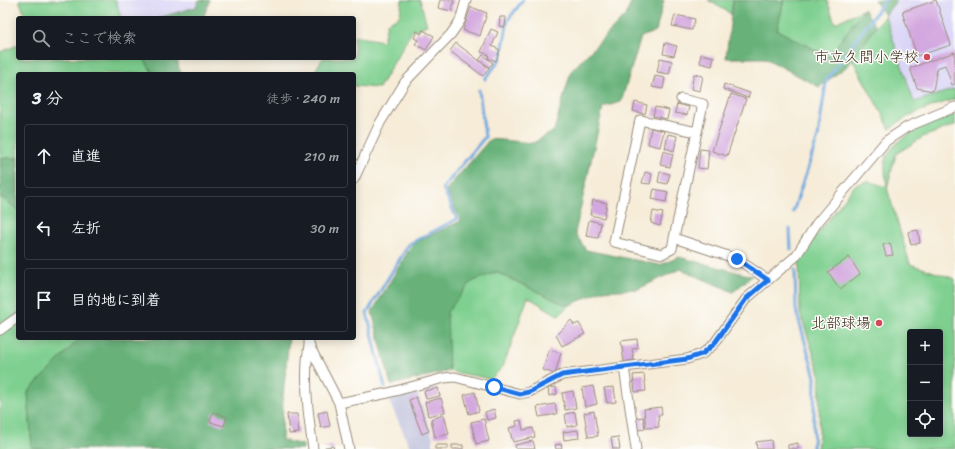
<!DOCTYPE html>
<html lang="ja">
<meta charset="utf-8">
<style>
body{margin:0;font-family:Sriracha,"Klee One",sans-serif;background:#20242c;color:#f1f3f6}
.controls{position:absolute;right:12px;bottom:12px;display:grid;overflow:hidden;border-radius:4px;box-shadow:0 2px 10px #0003}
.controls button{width:36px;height:36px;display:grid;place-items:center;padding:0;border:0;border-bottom:1px solid #363941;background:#171b24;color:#f1f3f6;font:20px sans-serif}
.stop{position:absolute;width:12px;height:12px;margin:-9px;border:3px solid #1a73e8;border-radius:50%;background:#fff}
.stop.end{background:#1a73e8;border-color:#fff;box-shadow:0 1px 4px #0008}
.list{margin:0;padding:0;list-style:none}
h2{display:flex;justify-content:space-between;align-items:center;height:52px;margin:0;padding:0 16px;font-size:17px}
h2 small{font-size:13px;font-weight:400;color:#9ea1a6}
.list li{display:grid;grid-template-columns:26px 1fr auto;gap:12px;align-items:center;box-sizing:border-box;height:64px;margin:0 8px 8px;padding:0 8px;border:1px solid #363941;border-radius:4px}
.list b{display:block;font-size:15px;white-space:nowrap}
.list em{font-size:13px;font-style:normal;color:#9ea1a6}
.icon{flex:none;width:22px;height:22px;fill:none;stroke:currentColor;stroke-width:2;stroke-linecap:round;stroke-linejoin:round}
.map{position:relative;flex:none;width:955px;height:449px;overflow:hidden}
.search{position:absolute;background:#171b24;box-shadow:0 2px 10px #0003;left:16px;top:16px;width:340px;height:44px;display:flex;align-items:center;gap:10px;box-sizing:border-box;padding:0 14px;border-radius:4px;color:#9ea1a6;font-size:15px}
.panel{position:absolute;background:#171b24;box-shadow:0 2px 10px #0003;left:16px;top:72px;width:340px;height:268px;border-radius:4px}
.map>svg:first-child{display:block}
.built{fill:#dad6f7}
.industrial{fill:#c0c2dd}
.green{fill:#7fd090;stroke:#5d7d57;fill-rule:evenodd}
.forest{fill:#67b27a;stroke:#516e4c}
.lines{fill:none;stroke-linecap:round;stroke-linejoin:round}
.stream{stroke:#6fa8df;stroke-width:3}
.building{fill:#d3a7df}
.minor-casing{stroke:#988b7b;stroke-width:11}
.minor{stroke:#fff;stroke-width:9}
.route{stroke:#1a73e8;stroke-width:5}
.poi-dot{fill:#d1495b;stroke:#fdfcf7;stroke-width:1.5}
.labels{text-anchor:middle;stroke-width:3;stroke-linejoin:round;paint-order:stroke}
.poi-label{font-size:15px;fill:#3b2a1e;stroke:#fdfcf7;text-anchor:end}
</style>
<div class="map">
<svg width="955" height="449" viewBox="0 0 955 449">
<rect width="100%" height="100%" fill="#fdfcf7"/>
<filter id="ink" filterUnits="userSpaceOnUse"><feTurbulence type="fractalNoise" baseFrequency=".025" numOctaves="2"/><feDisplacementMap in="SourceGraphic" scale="8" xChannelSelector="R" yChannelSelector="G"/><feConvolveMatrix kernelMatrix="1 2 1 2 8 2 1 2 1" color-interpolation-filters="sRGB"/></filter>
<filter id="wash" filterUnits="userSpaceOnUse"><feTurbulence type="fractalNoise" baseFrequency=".012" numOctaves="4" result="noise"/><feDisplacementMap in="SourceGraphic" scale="16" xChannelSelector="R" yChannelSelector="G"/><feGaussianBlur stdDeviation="0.9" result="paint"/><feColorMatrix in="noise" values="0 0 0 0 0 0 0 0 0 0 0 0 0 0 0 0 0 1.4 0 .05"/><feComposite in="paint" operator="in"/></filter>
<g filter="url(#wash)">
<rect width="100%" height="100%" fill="#f6ecd8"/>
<path class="built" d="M116,0H199L196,7L158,18H121Z
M897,0H955V99L917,112L885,15Z"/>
<path class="industrial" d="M416,389L433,438V449H411L389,401Z"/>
<path class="green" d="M19,0H116L121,18H26Z
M402,0H420L427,25L412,31L379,88L354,86V74H313L323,58H354V36L383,41L387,23L400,16Z
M708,0H733L731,14Z
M784,0H827L835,23L864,9L829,57L777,30Z
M885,15L914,102L955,89V99C932,107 908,113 890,129L852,59Z
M18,45V58H144L153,74H18V158H0V52Z
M955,115V125L923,137L896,154L887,188L910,264L955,279V449H817L819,435L820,374L800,313L799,258L855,185L867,181L887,187C886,180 884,170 885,162C891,136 933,122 955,115ZM910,332H940V434H910Z
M0,196L18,210V338H89L78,340L28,392L32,449H0Z
M496,272L568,306L559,316L528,297L503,367L491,379L449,371L446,312L471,282Z"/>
<path class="forest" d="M199,0H210L203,18H158L196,7Z
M632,0H664L656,31L641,37L621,102L603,107L575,233L586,250L660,265L679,257L752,276L733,292L680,269L638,289L601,291L568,306L496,272L471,282L447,312L449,371L391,385L372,312L413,243L461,221L446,190L490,139L533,143L554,131L571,71L626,15Z
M733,0H784L777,30L828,57L864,9L876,27L846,67L819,87L765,58H726Z
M874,0H897L885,15Z
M144,58H177L179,69L182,74H153Z
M0,158H18V210L0,196Z
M89,338H289L283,396L282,440L303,445V449H32L28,392L78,340Z"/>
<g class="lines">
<path class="stream" d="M485,79L501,58L508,20L523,0
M793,212L818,137L826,81L885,0
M790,229L791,250
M795,270L796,310L815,377L813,449
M385,388L367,313L409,244L457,219L443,188L485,137L479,90"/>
</g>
<g id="blocks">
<path class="building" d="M440,0H454L452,11L438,8Z
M936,0L951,45L917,56L902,12Z
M471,7L487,13L480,36L463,30Z
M675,15L695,19L692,30L672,26Z
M500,17H506L505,27L499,26Z
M491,29L498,32L492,46L500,50L496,61L488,58L489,55L481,52Z
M423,30L434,36L426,50L415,44L418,40L414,38L417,31L421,34Z
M456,43L489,68L483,76L450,51Z
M665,43L677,46L674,56L663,54Z
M955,52V84L952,85L945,65L937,68L933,91L917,88L910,68Z
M701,54L714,57L712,66L700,63Z
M483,55L493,63L489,67L479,60Z
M660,58L672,61L669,74L657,72Z
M694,74L703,76L700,91L691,89Z
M655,76L665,78L663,89L652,87Z
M724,84L750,93L748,98L723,89Z
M731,94L746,99L727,156L712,151Z
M635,102L647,105L645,114L633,111Z
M677,104L689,107L687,115L675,113Z
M655,107L669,110L667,119L653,116Z
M651,128L664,131L660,147L648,144Z
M668,134L677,136L674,151L665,148Z
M700,149L709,150L707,169L698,168Z
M663,151L673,154L670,167L660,165Z
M645,172L652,174L650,184L642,183Z
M660,172L670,174L667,184L658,182Z
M654,189L668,192L666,202L652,199Z
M593,200L607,203L604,218L590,215Z
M653,211L663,213L660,226L651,223Z
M589,220L601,223L598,238L586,236Z
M918,230L920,243L911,245L908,232Z
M890,243L893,255L886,256L883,245Z
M849,257L860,274L840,289L828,272Z
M571,320L574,325L579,323L585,334L562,346L556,335Z
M637,339L638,348L632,349L634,360L624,362L621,341Z
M549,350L561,353L555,374L543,370Z
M644,374L646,391L635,392L633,375Z
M593,386L597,404L585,407L582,388Z
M556,387L557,394L549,396L548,388Z
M614,387L616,402L607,403L604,388Z
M438,388L440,396L426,399L424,391Z
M573,391L576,408L565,410L562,393Z
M475,392L479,411L469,414L464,395Z
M416,397L429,431L422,434L409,400Z
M441,398L445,412L428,416L425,402Z
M555,404L557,414L539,417L537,407Z
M661,407L662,415H658L659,427L646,428L644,409Z
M494,409L496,418L487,420L485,412Z
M327,411L330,426L321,428L318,413Z
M594,411L598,436L588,437L584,413Z
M213,412L227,417L224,426L210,422Z
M575,412L577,425L567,427L565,414Z
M287,414H297L299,433L289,434Z
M444,415L449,434L435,437L431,419Z
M643,417L645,429L637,430L636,418Z
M484,419L489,441L476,444L471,422Z
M521,420L523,430L533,428L535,437L513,442L509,428L517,426L516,421Z
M578,430L579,438L564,440L563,432Z
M618,437L620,449H613L611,438Z
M771,440L772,449H757L756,442Z
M533,441L535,449H516L515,445Z
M798,443V449H788V445Z
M561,444L562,449H556L555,445Z
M435,445H448V449H435Z
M452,445H463V449H452Z
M333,446L334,449H325V447Z"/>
</g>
</g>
<g filter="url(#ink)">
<use href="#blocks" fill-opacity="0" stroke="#988b7b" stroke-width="1"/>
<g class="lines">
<defs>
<path id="minor" d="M681,99L703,104L674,238L737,259L768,280
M354,179L380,123L405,82L451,34L460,21L466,0
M674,238L672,249L662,254L614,242L640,120L697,132
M0,330L18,317
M309,338C310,347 307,354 307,362C305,391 309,420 313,449
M310,347L339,403L349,449
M624,367L636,449
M339,403L388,393L444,378L455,377L520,394L529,392L562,375L687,359L702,354L714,344L746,299L796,256L817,223L886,141L907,127L955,107"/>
</defs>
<use href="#minor" class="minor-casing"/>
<use href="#minor" class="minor"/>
</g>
</g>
<g class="lines" filter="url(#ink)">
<path class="route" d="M494,387L520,394L529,392L562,375L687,359L702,354L714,344L746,299L768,280L737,259"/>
</g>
<g class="poi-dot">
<circle cx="927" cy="57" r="4"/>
<circle cx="879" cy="323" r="4"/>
</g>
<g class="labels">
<g class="poi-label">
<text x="919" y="62">市立久間小学校</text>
<text x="871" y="328">北部球場</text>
</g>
</g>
</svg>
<div class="controls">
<button>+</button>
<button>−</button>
<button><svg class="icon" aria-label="locate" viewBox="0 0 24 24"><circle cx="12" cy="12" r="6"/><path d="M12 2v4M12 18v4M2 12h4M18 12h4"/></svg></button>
</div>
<div class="stop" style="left:494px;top:387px"></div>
<div class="stop end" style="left:737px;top:259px"></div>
<div class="search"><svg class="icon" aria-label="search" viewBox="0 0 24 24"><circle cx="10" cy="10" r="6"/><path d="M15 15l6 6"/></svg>ここで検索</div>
<section class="panel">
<h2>3 分<small>徒歩 · 240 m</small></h2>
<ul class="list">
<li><svg class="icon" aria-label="ahead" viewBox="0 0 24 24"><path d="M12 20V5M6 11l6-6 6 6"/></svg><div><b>直進</b></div><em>210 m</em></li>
<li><svg class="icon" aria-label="left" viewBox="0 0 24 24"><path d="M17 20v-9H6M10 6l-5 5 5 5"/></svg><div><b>左折</b></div><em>30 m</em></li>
<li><svg class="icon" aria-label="arrive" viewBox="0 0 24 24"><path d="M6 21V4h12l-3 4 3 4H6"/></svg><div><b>目的地に到着</b></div></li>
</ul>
</section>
</div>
